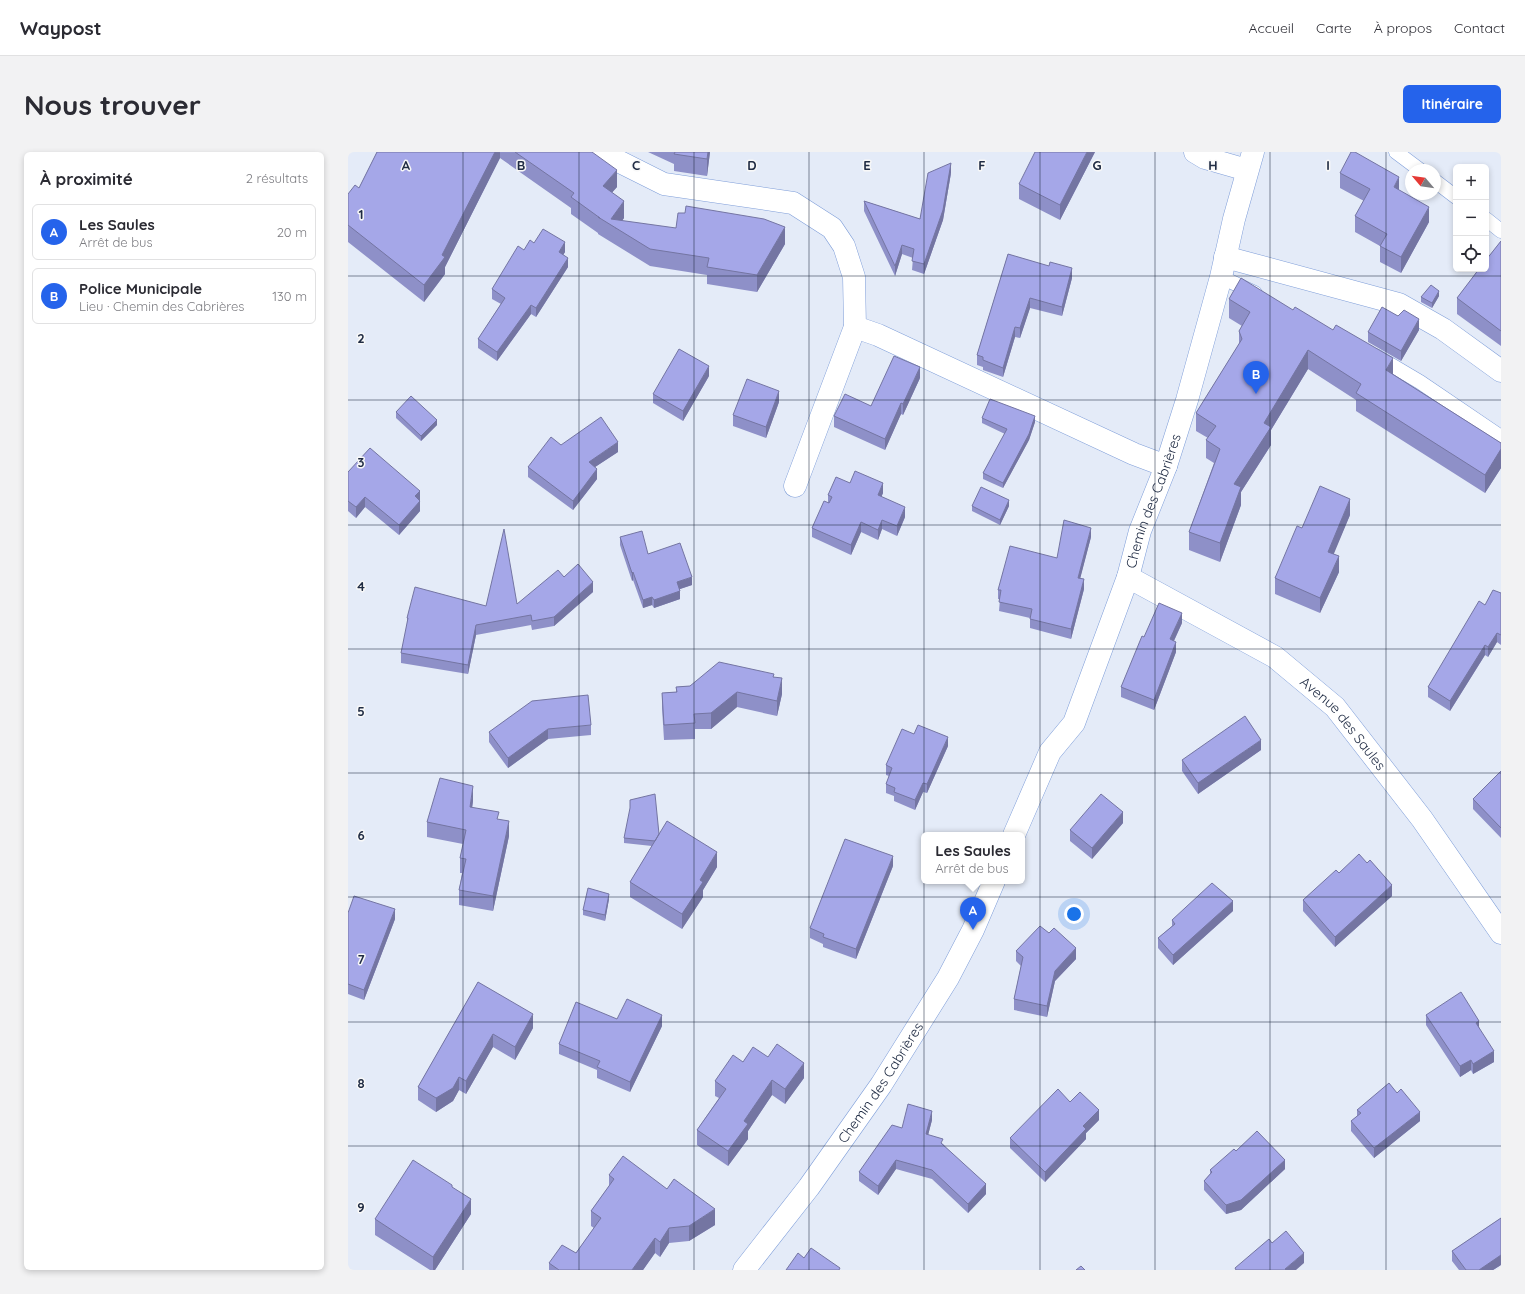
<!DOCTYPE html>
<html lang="fr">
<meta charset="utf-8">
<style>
body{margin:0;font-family:Quicksand,sans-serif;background:#f2f2f3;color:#2b2b33}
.controls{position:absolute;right:12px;top:12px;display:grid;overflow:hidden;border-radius:6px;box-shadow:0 2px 6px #0003}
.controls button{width:36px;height:36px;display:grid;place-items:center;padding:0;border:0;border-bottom:1px solid #e1e1e2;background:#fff;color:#2b2b33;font:20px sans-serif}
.compass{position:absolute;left:1057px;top:12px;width:36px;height:36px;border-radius:50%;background:#fff;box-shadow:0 2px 6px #0003;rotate:299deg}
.you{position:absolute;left:726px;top:762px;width:14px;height:14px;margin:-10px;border:3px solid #fff;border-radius:50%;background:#1a73e8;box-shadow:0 0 0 6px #1a73e833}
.badge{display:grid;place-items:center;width:26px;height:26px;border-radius:50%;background:#2563eb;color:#fff;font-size:13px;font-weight:700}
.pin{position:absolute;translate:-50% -33px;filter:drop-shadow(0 1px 2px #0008)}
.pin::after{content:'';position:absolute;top:21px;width:14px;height:12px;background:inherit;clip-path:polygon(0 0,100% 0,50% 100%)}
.popup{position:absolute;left:573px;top:680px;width:104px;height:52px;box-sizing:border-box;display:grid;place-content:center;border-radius:6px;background:#fff;filter:drop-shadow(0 1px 3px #0005);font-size:13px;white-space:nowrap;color:#7c7c81}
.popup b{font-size:15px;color:#2b2b33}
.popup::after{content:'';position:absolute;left:50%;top:100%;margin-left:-8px;border:8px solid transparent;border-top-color:#fff}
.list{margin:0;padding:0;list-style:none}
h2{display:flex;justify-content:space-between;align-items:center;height:52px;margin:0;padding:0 16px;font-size:17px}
h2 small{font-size:13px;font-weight:400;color:#7c7c81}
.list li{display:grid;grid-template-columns:26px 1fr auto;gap:12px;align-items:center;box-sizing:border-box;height:56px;margin:0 8px 8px;padding:0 8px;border:1px solid #e1e1e2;border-radius:6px}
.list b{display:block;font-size:15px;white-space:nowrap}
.list p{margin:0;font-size:13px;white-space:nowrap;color:#7c7c81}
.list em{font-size:13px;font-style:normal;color:#7c7c81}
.icon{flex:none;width:22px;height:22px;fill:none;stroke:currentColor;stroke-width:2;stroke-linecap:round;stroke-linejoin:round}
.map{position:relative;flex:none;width:1153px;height:1118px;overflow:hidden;border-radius:6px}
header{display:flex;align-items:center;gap:24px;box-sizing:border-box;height:56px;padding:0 20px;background:#fff;border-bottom:1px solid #e1e1e2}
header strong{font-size:19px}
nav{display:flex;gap:22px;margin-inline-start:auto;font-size:14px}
.intro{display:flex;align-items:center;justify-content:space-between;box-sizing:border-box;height:96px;padding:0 24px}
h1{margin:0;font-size:28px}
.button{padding:10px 18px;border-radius:6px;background:#2563eb;color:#fff;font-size:14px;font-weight:700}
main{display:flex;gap:24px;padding:0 24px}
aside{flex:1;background:#fff;border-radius:6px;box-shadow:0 2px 6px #0003}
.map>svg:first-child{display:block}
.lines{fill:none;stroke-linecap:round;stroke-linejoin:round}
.service-casing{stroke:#7f9ed9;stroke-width:15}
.minor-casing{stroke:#7f9ed9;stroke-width:23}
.service{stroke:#fff;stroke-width:14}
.minor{stroke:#fff;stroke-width:22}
.wall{fill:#8e90c8}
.shaded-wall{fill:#7475a2}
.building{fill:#a5a7e8;stroke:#7475a2}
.grid{fill:none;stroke:#202c44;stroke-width:1;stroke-opacity:0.55}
.labels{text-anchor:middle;stroke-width:3;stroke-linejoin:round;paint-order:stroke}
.street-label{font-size:14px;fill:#202c44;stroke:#f8f8f8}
.grid-label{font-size:13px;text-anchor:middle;font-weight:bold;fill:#202c44;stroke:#f8f8f8;stroke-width:3;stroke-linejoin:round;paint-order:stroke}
</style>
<header>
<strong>Waypost</strong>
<nav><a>Accueil</a><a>Carte</a><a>À propos</a><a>Contact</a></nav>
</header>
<div class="intro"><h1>Nous trouver</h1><a class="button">Itinéraire</a></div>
<main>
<aside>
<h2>À proximité<small>2 résultats</small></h2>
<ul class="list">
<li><span class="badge">A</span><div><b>Les Saules</b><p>Arrêt de bus</p></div><em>20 m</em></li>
<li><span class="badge">B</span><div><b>Police Municipale</b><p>Lieu · Chemin des Cabrières</p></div><em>130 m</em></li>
</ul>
</aside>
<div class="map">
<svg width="1153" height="1118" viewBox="0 0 1153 1118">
<rect width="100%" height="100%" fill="#e4ebf8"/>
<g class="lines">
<defs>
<path id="service" d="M1048,0L1072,18
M1087,29L1108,45
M1138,67L1153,79
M873,125L907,141
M1028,204L1072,230L1153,285"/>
<g id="minor">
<path d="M252,0L316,32L445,51L484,76L496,94L506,125L507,175L447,334"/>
<path d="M847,0L857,6L899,18"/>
<path d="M877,105L1051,152L1095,177L1153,219"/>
<path d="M507,175L530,183L786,302L818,314"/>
<path id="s1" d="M780,425L927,505L987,555L1074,667L1153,781"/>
<path id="s2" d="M666,683L702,600L726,571L780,425L792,379L818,314L839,248L873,125L886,67L905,0"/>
<path id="s3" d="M396,1118L461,1035L533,933L600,826L625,778L646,729"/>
</g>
</defs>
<use href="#service" class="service-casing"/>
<use href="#minor" class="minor-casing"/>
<use href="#service" class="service"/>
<use href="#minor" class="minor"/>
</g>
<path class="wall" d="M29,0H244L269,35L264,40L276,66L274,69L437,92L409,140L359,132V123L302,114L250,82V81L223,62V56L152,6L97,115V122L76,150L0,90V42L11,36Z
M300,0H362L359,24L326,19V12Z
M747,0L712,68L671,47V32Z
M603,21L595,68L576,122L564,118L565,106L554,102L547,124L516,59V49L572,67Z
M992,21L1051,38L1081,70L1053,121L1032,110V94L1007,80V64L1016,49L992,36Z
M1153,89V194L1109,162V146Z
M186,91L217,100L215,103L220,115L188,165L183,162L149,209L130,196V187L153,152L144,147V137Z
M660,102L724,126L714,164L682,156L672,186L667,185L655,225L635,218V215L629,213V203Z
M1091,144L1084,156L1073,150V145Z
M881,147L1045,222L1153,291V316L1137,341L1008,259V248L960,217L923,278V293L893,340V353L872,410L841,398V380L866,311L858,306V288L860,286L848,279V261L891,192V179L894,174L881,166Z
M1050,164L1071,178L1053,209L1020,190V180Z
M361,224L335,269L305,251V242Z
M572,226L555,263L553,262L537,298L486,275V264L523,254Z
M431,250L418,286L385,274V263Z
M48,260L89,273L73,289L48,266Z
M634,266L687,270L681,288L655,336L635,327V321L657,282L634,271Z
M270,300L247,315L249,327L225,358L180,325V315Z
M0,320L72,339V359L51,383L17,355L8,366L0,359Z
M502,331L535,341L533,345L557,365L549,384L534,377L530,388L513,380L503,403L464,385V376L480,350V343Z
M624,354H661L652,373L624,359Z
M1002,363L985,402L991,420L972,461L927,442V426L954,376Z
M272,385L300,402L344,433L332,437V447L306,456L304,453L295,456L285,428L284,429L272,393Z
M743,385L732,426L736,437L723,487L682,476V466L651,459L652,447H650V438L709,406Z
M216,425L245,440L206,474L184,478L183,473L128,483L120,522L53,511V501L59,474V466L138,454L169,452Z
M1153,441V493L1149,490L1140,505L1137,503L1102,559L1080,545V535L1137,453Z
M834,471L826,489L828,500L806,558L773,545V535L796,485Z
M426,525L434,542L429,564L389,555L363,577H347V587L316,588L314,556V541L328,540V535L342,534Z
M243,573V583L200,587L160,616L141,590V580Z
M600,594L579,641L575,640L567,658L546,649V644L538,641V632L541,624L538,623V613Z
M913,598L850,642L834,619V608Z
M1153,619V686L1125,657V647Z
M125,649L124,656L151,668L161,684L145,759L111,753V738L114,721H112V706L115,692L79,685V670Z
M775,671L744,707L722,689V678Z
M311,682L369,715L355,738V745L334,777L282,745V730L304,694L276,691V686Z
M1019,711L1044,744L987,795L955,759V748L991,721Z
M545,714L508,807L475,795V792L462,786V776Z
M261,747L257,769L235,763V758Z
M885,759L825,813L810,796V786L824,774V768Z
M0,761L47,767L16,848L0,842Z
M701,781L728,807L707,829L699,865L666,858V847L673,814L668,809V799Z
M130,830L185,876L167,908L145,895L118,942L111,938L105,949L88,960L70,948V935Z
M1078,863L1131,875L1146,910L1125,922L1123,918L1112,925L1078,873Z
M269,867L314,874L282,940L249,926V918L211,902V892Z
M420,905L456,926L437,952L424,943L400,979V987L380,1014L349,993V978L371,946L367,944V929L395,910Z
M1009,958L1072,969L1026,1006L1003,979V969L1009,964Z
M584,968L580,983L595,992L638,1042L620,1061L584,1027L548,1017L530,1043L511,1029V1020L554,976Z
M751,968L738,981V987L697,1030L662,996V986Z
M888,999L937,1017L893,1058L878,1062L856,1038V1029L862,1022V1018Z
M261,1023L367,1073L341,1089L321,1091L312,1105L307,1101L295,1118H201V1111L228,1101L246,1076L243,1074V1059L261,1034Z
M104,1035L123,1062L87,1118H82L27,1083V1067Z
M1153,1066V1113L1145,1118H1111L1104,1109V1099Z"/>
<path class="shaded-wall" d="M147,0H152V6L97,115V122L76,150V133L94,103Z
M360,0H362L359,24V7Z
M739,0H747L712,68V53Z
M603,11V21L595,68L576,122V112Z
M269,18V35L255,51V34Z
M1051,25V41L1046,35Z
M276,49V66L268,77L263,67Z
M1081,55V70L1053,121V105Z
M437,75V92L409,140V123Z
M217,90V100L211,110V100Z
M554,93V102L547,124V114Z
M220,106V115L188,165V156Z
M724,116V126L714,164V155Z
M1091,139V144L1084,156V151Z
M682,146V156L672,186V176Z
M183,153V162L149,209V200Z
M1071,167V178L1053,209V199Z
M667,175V185L655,225V216Z
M960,198V217L923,278V293L893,340V353L872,410V391L886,332L916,271Z
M1045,206V224L1038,218Z
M361,214V224L335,269V259Z
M572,215V226L555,263V252Z
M431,239V250L418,286V275Z
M553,251V262L537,298V287Z
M687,264V270L681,288L655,336V331Z
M89,268V273L73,289V284Z
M270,290V300L241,319V310Z
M1153,297V316L1137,341V323Z
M249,317V327L225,358V349Z
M535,331V341L530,353V343Z
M72,339V349L67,344Z
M17,345V355L8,366V355Z
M1002,347V363L980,416V400Z
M661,348V354L652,373V368Z
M72,349V359L51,383V373Z
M557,355V365L549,384V374Z
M534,368V377L530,388V378Z
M513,370V380L503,403V393Z
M743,376V385L730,435V426Z
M991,404V420L972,461V446Z
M285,420V428L284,429V421Z
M344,425V433L329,438V430Z
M736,427V437L723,487V477Z
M245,430V440L206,474V465Z
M332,439V447L306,456V448Z
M304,445V453L295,456V448Z
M834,461V471L822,497V487Z
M128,473V483L120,522V513Z
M1149,481V490L1140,505V495Z
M828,490V500L806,558V548Z
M1137,493V503L1102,559V549Z
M434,526V542L429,564V549Z
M389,540V555L363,577V561Z
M200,577V587L160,616V606Z
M600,585V594L579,641V632Z
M913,588V598L850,642V631Z
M575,631V640L567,658V648Z
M125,634V649L122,670V655Z
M775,660V671L744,707V696Z
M161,669V684L145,759V744Z
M369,700V715L355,738V745L334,777V762L352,728Z
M545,704V714L508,807V797Z
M1044,733V744L987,795V785Z
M261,742V747L257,769V763Z
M885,749V759L825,813V803Z
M47,757V767L16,848V838Z
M728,796V807L707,829L699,865V854L707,819Z
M185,862V876L167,908V895Z
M314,863V874L282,940V930Z
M1131,869V880L1128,871Z
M145,882V895L118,942V929Z
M1146,899V910L1125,922V912Z
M1123,908V918L1112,925V914Z
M456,911V926L437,952V937Z
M111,925V938L105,949L88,960V946Z
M424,928V943L400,979V987L380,1014V999L396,969Z
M751,958V968L738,981V987L697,1030V1020L735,974Z
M584,959V968L578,991V982Z
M1072,960V969L1026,1006V996Z
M548,1008V1017L530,1043V1034Z
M937,1008V1017L893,1058L878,1062V1053Z
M638,1032V1042L620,1061V1052Z
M123,1047V1062L87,1118H85V1105Z
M367,1057V1073L341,1089V1074Z
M321,1076V1091L312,1105V1090Z
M307,1086V1101L295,1118H284Z
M956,1101V1111L948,1118H937V1117Z
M1153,1103V1113L1145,1118H1131Z"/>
<path class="building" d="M29,0H147L94,103L97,105L76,133L0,73V42L7,33L11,36Z
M167,0H244L269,18L255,34L276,49L263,67L328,76L330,61H337L338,54L416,67L437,75L409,123L359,115L361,106L302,97L250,65L252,66L223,45L226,41Z
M327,0H360L359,7L326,2Z
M687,0H739L712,53L671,32Z
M1003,0H1007L1051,25L1046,35L1081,55L1053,105L1032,94L1039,82L1007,64L1022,37L992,21Z
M603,11L595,58L576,112L564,109L566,97L554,93L547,114L516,49L572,67L580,21Z
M195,77L217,90L211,100L220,106L188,156L183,153L149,200L130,187L157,146L144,137L170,94L176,98L182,88L186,91Z
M1153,89V179L1109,146L1131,117H1138V108Z
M660,102L701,114L702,110L724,116L714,155L682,146L672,176L667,175L655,216L635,208V205L629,203Z
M893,126L945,158L947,155L985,178L988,173L1045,206L1038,218L1153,291V297L1137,323L1008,241L1013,232L960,198L916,271L923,275L886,332L893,335L872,391L841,380L872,297L858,288L868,274L848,261L894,187L891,179L902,160L881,147Z
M1083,133L1091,139L1084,151L1073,145Z
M1034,155L1050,164L1056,158L1071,167L1053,199L1020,180Z
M331,197L361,214L335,259L305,242Z
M546,204L572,215L555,252L553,251L537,287L486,264L497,242L523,254Z
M399,227L431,239L418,275L385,263Z
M63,244L89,268L73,284L48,260Z
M642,247L687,264L681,282L655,331L635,321L659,277L634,266Z
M253,265L270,290L241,310L249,317L225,349L180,315L203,285L213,293Z
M22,296L72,339L67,344L72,349L51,373L17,345L8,355L0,349V320Z
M507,319L535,331L530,343L557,355L549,374L534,368L530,378L513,370L503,393L464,376L476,349L481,351L484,345L480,343L488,325L502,331Z
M972,334L1002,347L980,400L991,404L972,446L927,426L949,374L954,376Z
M633,335L661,348L652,368L624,354Z
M716,368L743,376L730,426L736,427L723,477L682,467L684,457L651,450L653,438H650L662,394L709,406Z
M156,377L169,452L210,418L216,425L230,412L245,430L206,465L184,469L183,463L128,473L120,513L53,501L60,466H59L67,435L138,454Z
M294,379L300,402L332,391L344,425L329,430L332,439L306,448L304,445L295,448L285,420L284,421L272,385Z
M1145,438L1153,441V483L1149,481L1140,495L1137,493L1102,549L1080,535L1131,449L1137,453Z
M811,451L834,461L822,487L828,490L806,548L773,535L794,484L796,485Z
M371,510L426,522L425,525L434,526L429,549L389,540L363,561L346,562L347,571L316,573L314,541L329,540L328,535L342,534Z
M240,543L243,573L200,577L160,606L141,580L184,549Z
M897,564L913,588L850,631L834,608Z
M570,573L600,585L579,632L575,631L567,648L546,640L547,636L538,632L544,616L538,613L554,577L566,582Z
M1153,619V676L1125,647Z
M92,626L125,634L122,655L151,660L149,667L161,669L145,744L111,738L118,707L112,706L118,678L79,670Z
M307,642L311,682L307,689L276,686L282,656V648Z
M753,642L775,660L744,696L722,678Z
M319,669L369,700L352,728L355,730L334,762L282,730Z
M497,687L545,704L508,797L475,785L476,782L462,776Z
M1011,702L1019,711L1022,708L1044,733L987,785L955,748L988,718L991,721Z
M864,731L885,749L825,803L810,786L827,772L824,768Z
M240,736L261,742L257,763L235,758Z
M6,744L47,757L16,838L0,832V761Z
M692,774L701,781L706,776L728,796L707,819L699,854L666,847L675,805L668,799Z
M130,830L185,862L167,895L145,882L118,929L111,925L105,936L88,946L70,935Z
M1113,840L1131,869L1128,871L1146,899L1125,912L1123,908L1112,914L1078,863Z
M279,847L314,863L282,930L249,915L252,909L211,892L228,850L269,867Z
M429,892L456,911L437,937L424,928L396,969L400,972L380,999L349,978L378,937L367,929L385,903L395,910L405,895L420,905Z
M1041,931L1049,941L1053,937L1072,960L1026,996L1003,969L1013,961L1009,958Z
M710,937L722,950L732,940L751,958L735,974L738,977L697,1020L662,986Z
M560,952L584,959L578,982L595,987L593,991L638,1032L620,1052L584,1018L548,1008L530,1034L511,1020L544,973L554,976Z
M909,979L937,1008L893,1048L878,1053L856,1029L864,1020L862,1018L886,997L888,999Z
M275,1004L319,1037L326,1027L367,1057L341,1074L321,1076L312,1090L307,1086L284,1118H211L201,1111L214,1093L228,1101L253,1066L243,1059L266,1027L261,1023Z
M65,1008L104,1033V1035L123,1047L85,1105L27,1067Z
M1153,1066V1103L1131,1118H1118L1104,1099Z
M938,1079L956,1101L937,1117L938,1118H888L887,1116L921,1087L924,1091Z
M463,1096L492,1116L491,1118H438L450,1101L456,1106Z
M733,1114L737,1118H728Z"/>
<path class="grid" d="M115,0V1118M231,0V1118M346,0V1118M461,0V1118M576,0V1118M692,0V1118M807,0V1118M922,0V1118M1038,0V1118M0,124H1153M0,248H1153M0,373H1153M0,497H1153M0,621H1153M0,745H1153M0,870H1153M0,994H1153"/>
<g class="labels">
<g class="street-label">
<text dy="5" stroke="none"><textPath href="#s2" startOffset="364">Chemin des Cabrières</textPath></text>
<text dy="5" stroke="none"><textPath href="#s1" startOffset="263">Avenue des Saules</textPath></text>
<text dy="5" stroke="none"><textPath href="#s3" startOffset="232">Chemin des Cabrières</textPath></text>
</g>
</g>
<g class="grid-label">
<text x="58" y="18">A</text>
<text x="173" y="18">B</text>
<text x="288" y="18">C</text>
<text x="404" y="18">D</text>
<text x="519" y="18">E</text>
<text x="634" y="18">F</text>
<text x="749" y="18">G</text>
<text x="865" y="18">H</text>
<text x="980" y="18">I</text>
<text x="13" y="67">1</text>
<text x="13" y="191">2</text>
<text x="13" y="315">3</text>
<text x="13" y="439">4</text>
<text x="13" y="564">5</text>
<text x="13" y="688">6</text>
<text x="13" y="812">7</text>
<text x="13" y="936">8</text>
<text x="13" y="1060">9</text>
</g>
</svg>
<div class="controls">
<button>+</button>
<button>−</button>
<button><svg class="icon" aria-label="locate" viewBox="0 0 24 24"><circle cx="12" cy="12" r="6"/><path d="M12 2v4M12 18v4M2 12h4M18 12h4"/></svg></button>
</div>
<svg class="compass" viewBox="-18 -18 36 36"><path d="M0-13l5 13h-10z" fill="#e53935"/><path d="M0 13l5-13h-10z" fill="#7c7c81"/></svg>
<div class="you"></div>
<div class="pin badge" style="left:625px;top:778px">A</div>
<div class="popup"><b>Les Saules</b>Arrêt de bus</div>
<div class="pin badge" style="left:908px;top:242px">B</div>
</div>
</main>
